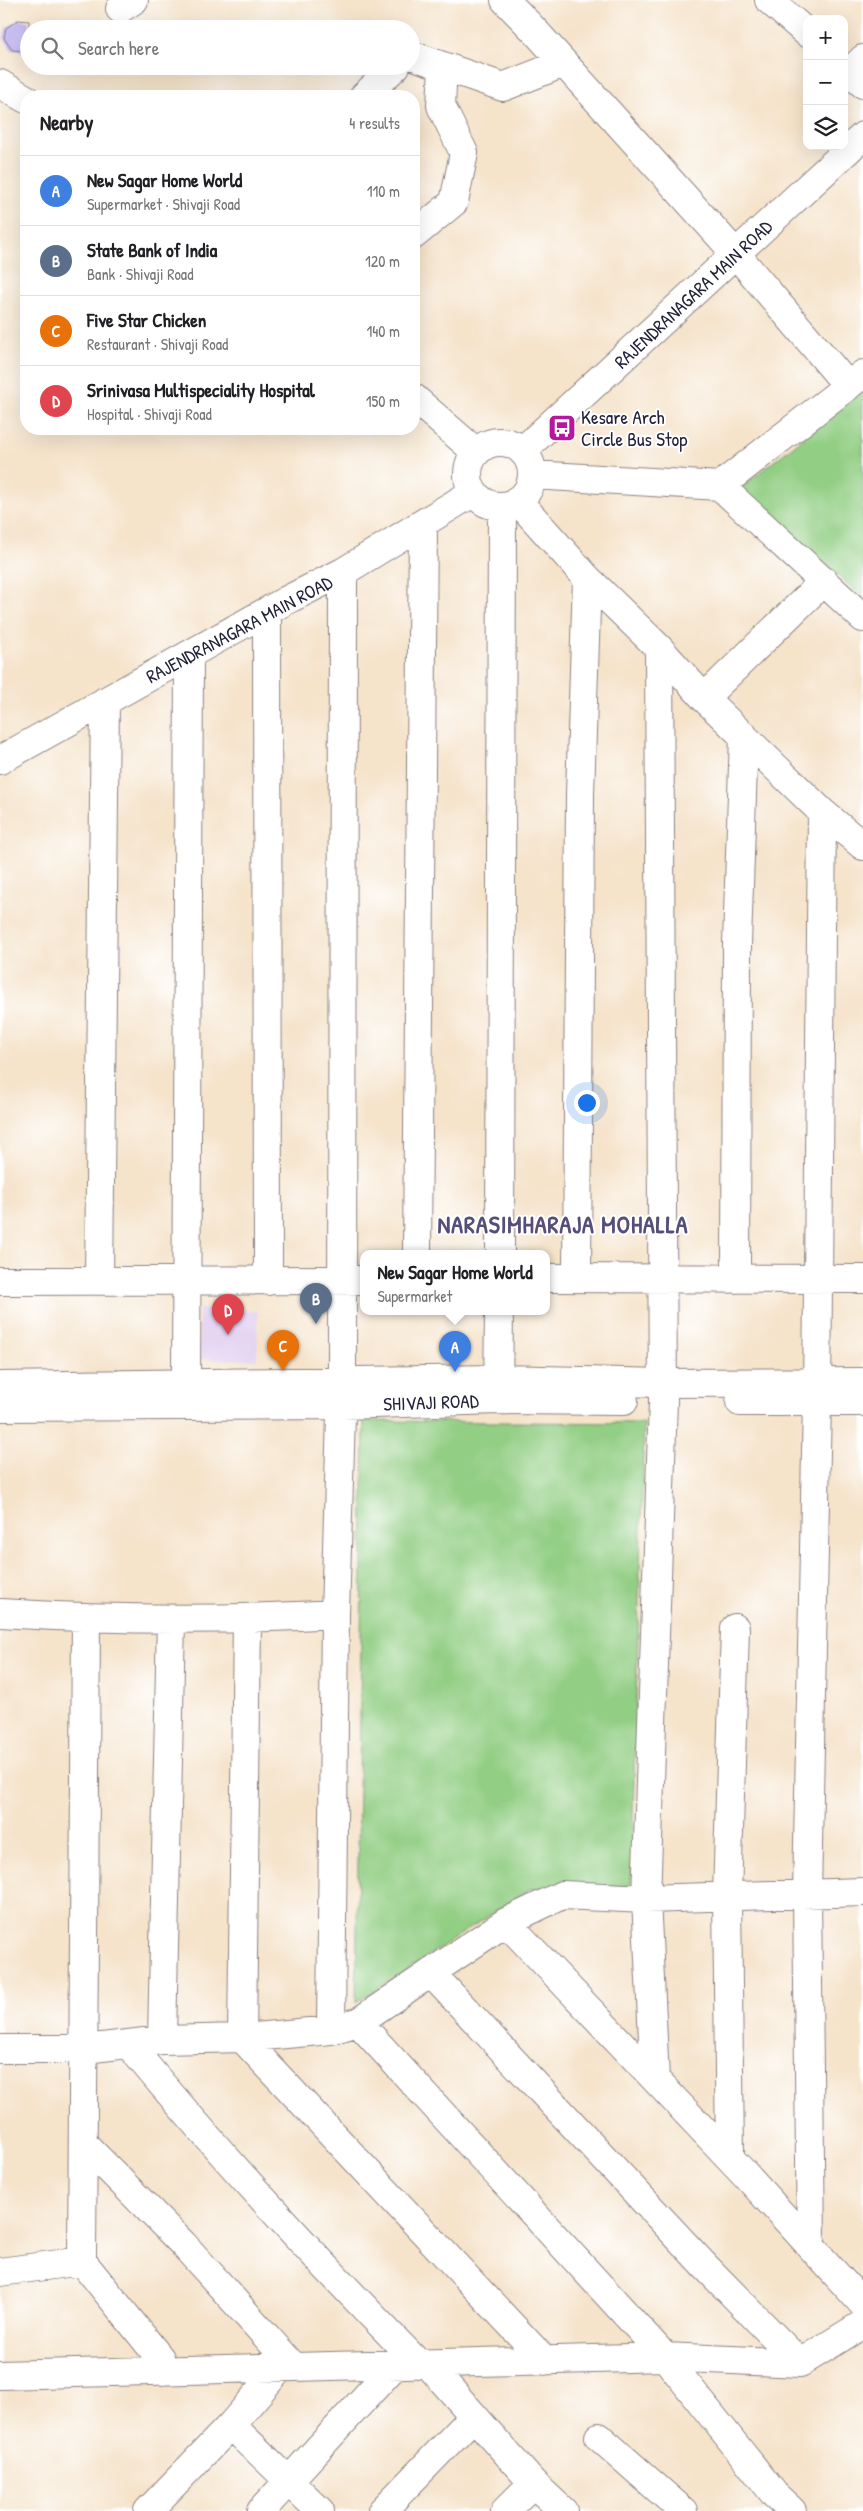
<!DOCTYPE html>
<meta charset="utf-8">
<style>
body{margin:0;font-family:"Patrick Hand",sans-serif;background:#f6f6f6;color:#202124}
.controls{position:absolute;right:15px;top:15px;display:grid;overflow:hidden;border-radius:10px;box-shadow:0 5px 20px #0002}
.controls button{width:45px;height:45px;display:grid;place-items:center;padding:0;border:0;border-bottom:1px solid #e0e0e0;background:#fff;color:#202124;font:25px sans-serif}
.you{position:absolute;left:586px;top:1102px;width:18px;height:18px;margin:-12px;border:4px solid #fff;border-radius:50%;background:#1a73e8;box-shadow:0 0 0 8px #1a73e833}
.badge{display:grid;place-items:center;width:32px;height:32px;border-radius:50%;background:#2563eb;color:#fff;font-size:16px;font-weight:700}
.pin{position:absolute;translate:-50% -41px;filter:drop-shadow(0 1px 2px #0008)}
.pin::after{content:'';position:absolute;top:26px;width:18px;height:15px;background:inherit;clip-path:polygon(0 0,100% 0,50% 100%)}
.popup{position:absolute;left:360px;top:1250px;width:190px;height:65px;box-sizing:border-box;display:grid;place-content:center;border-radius:10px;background:#fff;filter:drop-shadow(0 1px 4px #0005);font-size:16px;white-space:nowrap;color:#757577}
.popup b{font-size:19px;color:#202124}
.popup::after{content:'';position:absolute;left:50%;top:100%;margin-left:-10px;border:10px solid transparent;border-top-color:#fff}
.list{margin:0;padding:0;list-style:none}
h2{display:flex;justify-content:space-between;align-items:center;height:65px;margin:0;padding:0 20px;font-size:21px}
h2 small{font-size:16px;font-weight:400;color:#757577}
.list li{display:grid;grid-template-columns:32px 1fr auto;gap:15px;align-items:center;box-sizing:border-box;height:70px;padding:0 20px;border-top:1px solid #e0e0e0}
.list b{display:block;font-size:19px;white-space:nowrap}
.list p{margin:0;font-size:16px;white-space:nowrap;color:#757577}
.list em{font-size:16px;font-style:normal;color:#757577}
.icon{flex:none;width:28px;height:28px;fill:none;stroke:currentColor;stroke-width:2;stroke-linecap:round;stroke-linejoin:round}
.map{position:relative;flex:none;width:863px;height:2511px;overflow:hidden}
.search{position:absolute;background:#fff;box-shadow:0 5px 20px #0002;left:20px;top:20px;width:400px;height:55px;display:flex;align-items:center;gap:12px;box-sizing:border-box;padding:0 18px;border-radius:28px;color:#757577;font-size:19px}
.panel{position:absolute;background:#fff;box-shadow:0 5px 20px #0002;left:20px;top:90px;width:400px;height:345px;border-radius:20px}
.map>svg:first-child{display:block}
.built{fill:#e4d3f2}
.green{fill:#92ce83;stroke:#5a785f}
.building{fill:#b0a1ec}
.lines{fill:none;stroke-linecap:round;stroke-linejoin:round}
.minor-casing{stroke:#8c8282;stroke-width:30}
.minor{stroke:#fff;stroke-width:28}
.labels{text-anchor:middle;stroke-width:4;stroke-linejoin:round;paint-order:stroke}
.street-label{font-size:19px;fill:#22223b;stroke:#fff}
.poi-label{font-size:19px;fill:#22223b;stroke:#fff;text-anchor:start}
.district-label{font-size:24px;font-weight:bold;letter-spacing:1px;fill:#544e79;stroke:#fff}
</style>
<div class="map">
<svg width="863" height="2511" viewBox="0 0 863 2511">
<rect width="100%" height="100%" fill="#fff"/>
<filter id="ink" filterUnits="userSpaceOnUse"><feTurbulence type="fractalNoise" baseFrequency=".02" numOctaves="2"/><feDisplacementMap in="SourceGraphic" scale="10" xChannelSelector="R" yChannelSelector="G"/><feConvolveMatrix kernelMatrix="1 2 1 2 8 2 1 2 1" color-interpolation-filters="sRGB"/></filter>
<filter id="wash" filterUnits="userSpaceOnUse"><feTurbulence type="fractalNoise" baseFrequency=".0096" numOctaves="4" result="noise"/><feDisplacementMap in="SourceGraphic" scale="20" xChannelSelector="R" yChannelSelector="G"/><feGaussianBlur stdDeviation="1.12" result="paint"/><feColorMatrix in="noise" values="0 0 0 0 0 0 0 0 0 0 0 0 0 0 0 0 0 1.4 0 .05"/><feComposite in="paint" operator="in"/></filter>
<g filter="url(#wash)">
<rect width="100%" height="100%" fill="#f5e3ca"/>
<path class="built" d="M199,1309L258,1311L257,1360L200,1359Z"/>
<path class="green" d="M863,391V598L740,488Z
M364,1421L644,1423L631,1886L530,1889L356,2003Z"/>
<g id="blocks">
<path class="building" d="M18,20L29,21V49L23,51L12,50L4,38L6,28Z"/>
</g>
</g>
<g filter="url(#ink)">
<use href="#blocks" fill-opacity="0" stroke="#8c8282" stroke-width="1"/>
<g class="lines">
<defs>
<path id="minor" d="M505,0L536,32L736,254L848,386
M769,0L807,33
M120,9L134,0
M411,55L503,87L564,63
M863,59L850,72L863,84
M0,84L26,99
M364,96L396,66
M414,235L454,202L464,153L441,106L443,66
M414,398L476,452
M468 474a32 32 0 1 1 64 0a32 32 0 1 1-64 0Z
M522,451L863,136
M532,475L720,486L863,618
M720,486L863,374
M517,500L587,578L659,648L704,698L822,812L817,1402L807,1894L811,2247
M267,612L268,1281
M704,698L824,581
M0,760L287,600L343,572L474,492
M822,812L863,846
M417,1253L423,524
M500,1253L502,506
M546,1278L863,1279
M577,1278L580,794L587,578
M736,1279L737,944L744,736
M99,1280L105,701
M0,1281L364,1280
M186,1384L189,655
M0,1386L498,1379L663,1383L863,1382
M498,1397L499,1311
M740,1402H863
M0,1407L342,1405L498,1400L624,1401
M0,1613C112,1620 223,1621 335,1614
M247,1620L242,2038L545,2361
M506,1922L743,2172L863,2304
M431,1973L705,2266L800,2363
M358,2022L665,2357L775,2495L792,2511
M331,2030L335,1614L342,1382L343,572
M162,2040L171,1619
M129,2045C220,2155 318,2261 419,2364
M0,2049H85L162,2040L242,2038L331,2030L358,2022L506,1922L562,1895L646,1899L863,1892
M655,2079L646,1899L663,1401L659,648
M83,2143L183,2244L294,2367
M730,2158L727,1897L735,1628
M82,2261L86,1618
M0,2272L82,2261L160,2358L163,2371
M428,2364L533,2483L563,2511
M0,2375L665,2357L800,2363L863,2324
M231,2425L320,2511
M599,2437L683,2511
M148,2511L231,2425L281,2367
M261,2511L396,2364
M382,2511L474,2416
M505,2511L533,2483"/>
</defs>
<use href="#minor" class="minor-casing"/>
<use href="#minor" class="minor"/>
</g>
</g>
<defs>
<symbol id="bus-square" viewBox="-11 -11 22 22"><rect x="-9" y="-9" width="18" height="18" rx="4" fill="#b5179e" stroke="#fff"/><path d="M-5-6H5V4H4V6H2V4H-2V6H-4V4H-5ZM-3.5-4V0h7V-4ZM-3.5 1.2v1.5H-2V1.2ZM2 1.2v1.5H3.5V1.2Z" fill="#fff"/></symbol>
</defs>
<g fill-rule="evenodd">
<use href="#bus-square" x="546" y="412" width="32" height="32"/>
</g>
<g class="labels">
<g class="street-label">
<text transform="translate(693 294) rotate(-43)" y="7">RAJENDRANAGARA MAIN ROAD</text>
<text transform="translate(239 629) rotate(-28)" y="7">RAJENDRANAGARA MAIN ROAD</text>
<text transform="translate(431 1402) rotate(-2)" y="7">SHIVAJI ROAD</text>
</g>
<g class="poi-label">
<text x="581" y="424">Kesare Arch<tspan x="581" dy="22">Circle Bus Stop</tspan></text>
</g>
<g class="district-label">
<text x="563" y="1233">NARASIMHARAJA MOHALLA</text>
</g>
</g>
</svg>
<div class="controls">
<button>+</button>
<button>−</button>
<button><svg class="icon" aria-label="layers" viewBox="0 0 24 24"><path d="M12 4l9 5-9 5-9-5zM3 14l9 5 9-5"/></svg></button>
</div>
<div class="you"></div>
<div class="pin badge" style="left:455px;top:1372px;background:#3f7fe0">A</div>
<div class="popup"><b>New Sagar Home World</b>Supermarket</div>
<div class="pin badge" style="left:316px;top:1324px;background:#5c6f8a">B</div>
<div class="pin badge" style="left:283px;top:1371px;background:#e8710a">C</div>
<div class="pin badge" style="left:228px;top:1335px;background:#e0444e">D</div>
<div class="search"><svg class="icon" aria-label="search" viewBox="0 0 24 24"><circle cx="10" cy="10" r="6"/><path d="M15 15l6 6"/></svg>Search here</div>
<section class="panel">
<h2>Nearby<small>4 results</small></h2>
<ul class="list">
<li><span class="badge" style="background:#3f7fe0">A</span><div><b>New Sagar Home World</b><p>Supermarket · Shivaji Road</p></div><em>110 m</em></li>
<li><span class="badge" style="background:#5c6f8a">B</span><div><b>State Bank of India</b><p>Bank · Shivaji Road</p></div><em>120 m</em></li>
<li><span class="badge" style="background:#e8710a">C</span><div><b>Five Star Chicken</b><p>Restaurant · Shivaji Road</p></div><em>140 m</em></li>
<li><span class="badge" style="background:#e0444e">D</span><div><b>Srinivasa Multispeciality Hospital</b><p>Hospital · Shivaji Road</p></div><em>150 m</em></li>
</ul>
</section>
</div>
